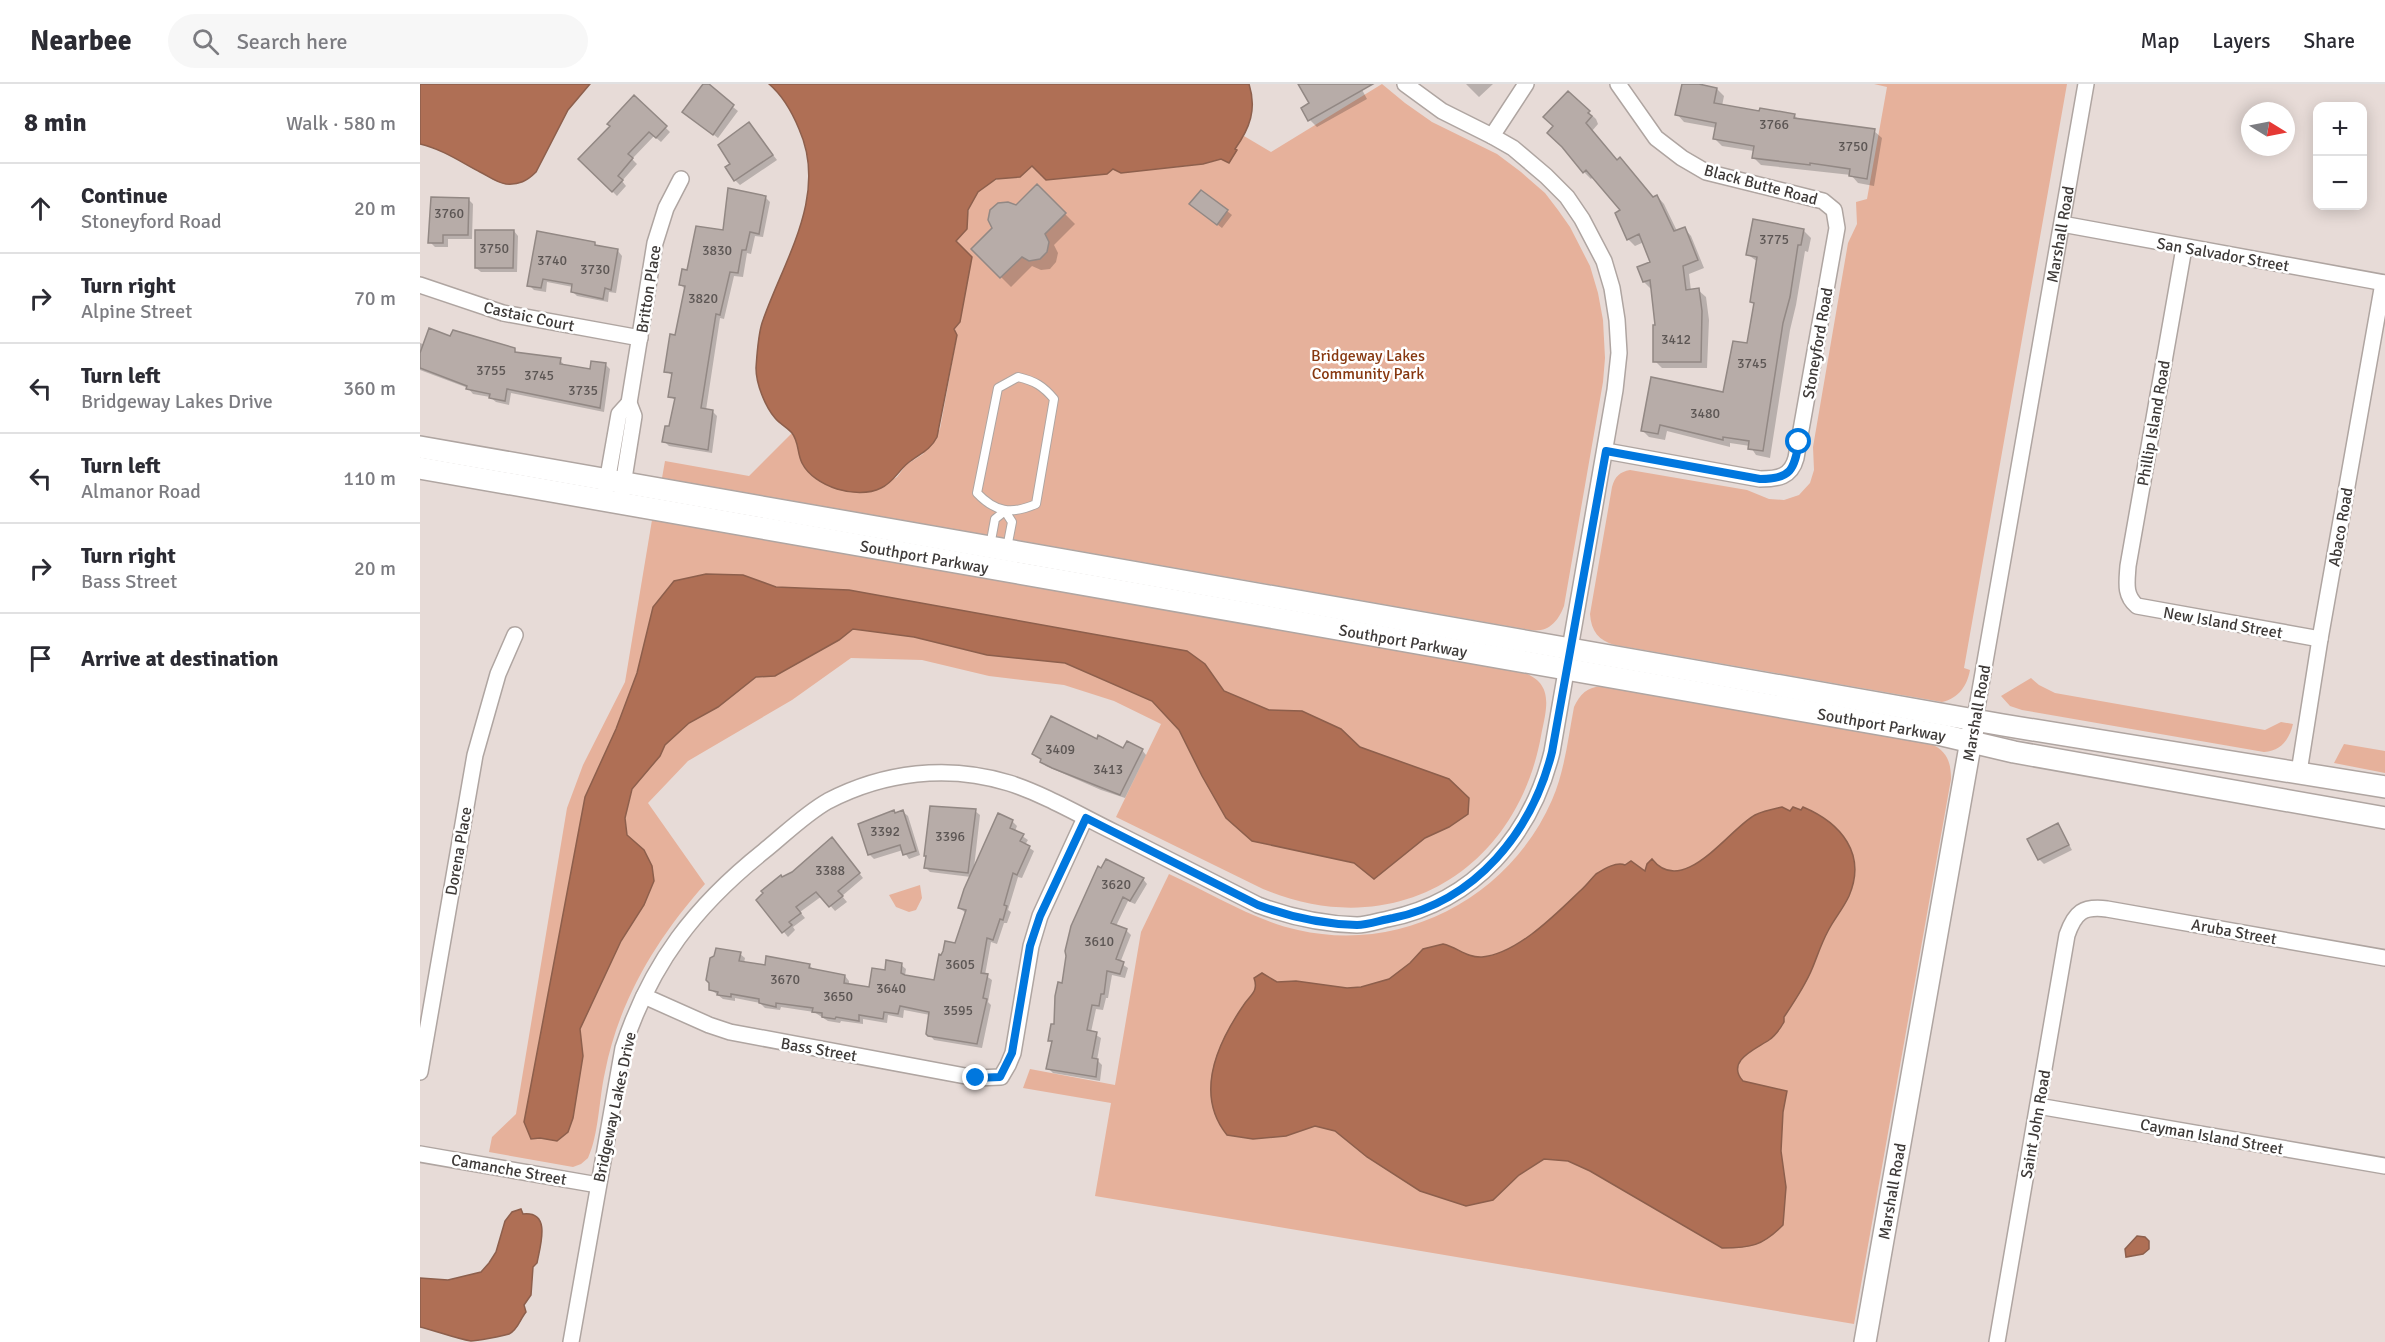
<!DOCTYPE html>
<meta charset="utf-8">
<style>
body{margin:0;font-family:Signika,sans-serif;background:#f7f7f7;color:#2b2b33}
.controls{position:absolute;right:18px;top:18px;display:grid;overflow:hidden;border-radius:12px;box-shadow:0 3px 15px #0003}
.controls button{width:54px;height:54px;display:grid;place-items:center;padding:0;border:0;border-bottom:2px solid #e1e1e2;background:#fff;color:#2b2b33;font:30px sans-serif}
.compass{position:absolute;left:1821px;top:18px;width:54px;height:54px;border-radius:50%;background:#fff;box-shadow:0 3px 15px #0003;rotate:100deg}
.stop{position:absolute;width:18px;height:18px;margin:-14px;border:4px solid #0077de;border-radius:50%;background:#fff}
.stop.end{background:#0077de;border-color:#fff;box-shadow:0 2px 6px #0008}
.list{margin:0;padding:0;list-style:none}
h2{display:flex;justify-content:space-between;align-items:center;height:78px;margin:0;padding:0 24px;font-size:26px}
h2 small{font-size:20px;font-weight:400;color:#7c7c81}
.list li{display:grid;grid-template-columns:39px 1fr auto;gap:18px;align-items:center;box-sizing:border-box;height:90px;padding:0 24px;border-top:2px solid #e1e1e2}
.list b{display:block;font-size:22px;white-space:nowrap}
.list p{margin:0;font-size:20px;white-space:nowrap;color:#7c7c81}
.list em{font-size:20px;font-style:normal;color:#7c7c81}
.icon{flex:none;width:33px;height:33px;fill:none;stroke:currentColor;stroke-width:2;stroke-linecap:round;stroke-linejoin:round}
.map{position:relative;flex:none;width:1965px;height:1258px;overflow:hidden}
header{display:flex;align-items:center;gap:36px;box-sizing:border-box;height:84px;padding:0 30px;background:#fff;border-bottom:2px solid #e1e1e2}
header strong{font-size:28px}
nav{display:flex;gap:33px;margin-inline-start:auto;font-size:21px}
.search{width:420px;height:54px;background:#f7f7f7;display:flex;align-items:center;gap:15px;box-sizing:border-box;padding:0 21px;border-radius:33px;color:#7c7c81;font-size:22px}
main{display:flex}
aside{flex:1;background:#fff}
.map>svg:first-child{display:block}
.green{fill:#e6b19b}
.water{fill:#af6f55;stroke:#8d5f4c;stroke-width:1.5}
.shadow{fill:#0003}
.building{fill:#b7aca8;stroke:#928884;stroke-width:1.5}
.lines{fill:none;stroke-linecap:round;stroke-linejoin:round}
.lane-casing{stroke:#afa5a1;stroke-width:10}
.street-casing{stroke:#afa5a1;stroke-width:18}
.secondary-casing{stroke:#afa5a1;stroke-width:24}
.lane{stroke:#fff;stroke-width:8}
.street{stroke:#fff;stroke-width:15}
.secondary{stroke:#fff;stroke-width:21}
.route{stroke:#0077de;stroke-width:8}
.labels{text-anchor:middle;stroke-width:5;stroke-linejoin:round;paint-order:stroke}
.number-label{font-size:14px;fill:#5c5654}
.street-label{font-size:16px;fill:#3e3a38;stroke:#fff}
.park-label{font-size:16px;fill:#873810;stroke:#fff}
</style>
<header>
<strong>Nearbee</strong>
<div class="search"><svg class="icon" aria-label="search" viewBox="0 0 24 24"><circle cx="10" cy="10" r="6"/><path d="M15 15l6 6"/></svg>Search here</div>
<nav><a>Map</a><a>Layers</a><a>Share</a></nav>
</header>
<main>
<aside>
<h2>8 min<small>Walk · 580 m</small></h2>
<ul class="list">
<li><svg class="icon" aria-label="ahead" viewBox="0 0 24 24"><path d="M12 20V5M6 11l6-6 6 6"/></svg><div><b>Continue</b><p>Stoneyford Road</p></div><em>20 m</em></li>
<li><svg class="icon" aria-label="right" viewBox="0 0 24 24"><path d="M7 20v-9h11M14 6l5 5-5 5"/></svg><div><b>Turn right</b><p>Alpine Street</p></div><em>70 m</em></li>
<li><svg class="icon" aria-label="left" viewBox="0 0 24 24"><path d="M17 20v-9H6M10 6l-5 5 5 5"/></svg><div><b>Turn left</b><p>Bridgeway Lakes Drive</p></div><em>360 m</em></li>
<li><svg class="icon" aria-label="left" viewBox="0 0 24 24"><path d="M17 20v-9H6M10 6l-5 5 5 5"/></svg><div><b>Turn left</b><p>Almanor Road</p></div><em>110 m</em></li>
<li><svg class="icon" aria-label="right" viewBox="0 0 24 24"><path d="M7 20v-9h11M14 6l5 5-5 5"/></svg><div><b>Turn right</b><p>Bass Street</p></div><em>20 m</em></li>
<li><svg class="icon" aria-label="arrive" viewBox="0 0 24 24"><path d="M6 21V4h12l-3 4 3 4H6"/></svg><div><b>Arrive at destination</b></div></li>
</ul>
</aside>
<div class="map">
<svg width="1965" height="1258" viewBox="0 0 1965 1258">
<rect width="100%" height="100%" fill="#e7dbd7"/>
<path class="green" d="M962,0L985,19L1012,38L1077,70L1101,88L1125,109L1138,126L1150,143L1170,182L1178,209L1183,236L1185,274L1183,298L1144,522C1138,538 1128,549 1110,546L242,394L245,377L329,392L372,349L377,356L379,369L439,408L454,407L477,393L486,381L503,370L520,345L537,252L534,245L540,237L535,157L546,139L550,120L558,108L569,99L583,93H600L612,82L689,88L693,85L699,87C724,85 780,84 801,75C811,70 818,61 824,52L851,68Z
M1454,0H1647L1544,584L1550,586C1547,602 1539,614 1522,618L1195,561C1179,557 1171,547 1170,530L1192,403C1195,392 1200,388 1210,386L1327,406L1349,415L1364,416L1379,411L1390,399L1394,386L1393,363L1428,159L1437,140L1436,118L1447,115L1467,3Z
M232,436L1105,589C1135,601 1126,626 1121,652C1096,789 973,860 843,805L696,733L741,640L694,617L644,601L569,592L502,576L431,574L372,616L268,677L228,719L285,800C237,854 199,916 185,988C179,1014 179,1050 168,1074L161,1080L153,1083L69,1068L72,1053L96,1030L147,724L163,681L205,598Z
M1611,594L1619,601L1635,609L1845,646L1861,638L1873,640C1869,656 1861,667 1844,668L1602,626L1590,622L1581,612Z
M1182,602L1511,660C1527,667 1531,678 1531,695L1434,1240L675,1112L691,1019L603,1004L610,985L695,1001L721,848L749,790C791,809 833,836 878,846C982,870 1090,813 1132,716C1145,686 1148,654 1154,623C1160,610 1167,603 1182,602Z
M1924,660L1965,667V689L1914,679Z
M500,801L502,814L496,826L489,828L476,823L469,811Z"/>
<path class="water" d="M0,0H170L148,26L116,88C107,97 99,101 86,100C77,99 68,92 60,88C41,78 22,65 0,60Z
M349,0H829C837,25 830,44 815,65L817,66L809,79L801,75L783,80L701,89L693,85L687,90L626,96L612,82L600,93L576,95L558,108L548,126L547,145L536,157L552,173L540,238L534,245L537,251L517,353C510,367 499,370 488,379C478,387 473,399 461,404C437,416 394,403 382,379C377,369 379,358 372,349C368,344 360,340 355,334C345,322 336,300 336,284C337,270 338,252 342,239C363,177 409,112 379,45C372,28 363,12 349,0Z
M286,490L323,491L356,503L429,506L767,567L785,580L804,607L849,626L882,627L921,645L940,663L1029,695L1049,714L1048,730L1029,743L1005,754L954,795L934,779L832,757L806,734L782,692L759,646L732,617L645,579L567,571L494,553L433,545L419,556L355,592L336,593L298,623L269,639L245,661L240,672L212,705L205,734L207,751L224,766L232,782L234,797L224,821L201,857L160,945L163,972L153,1034L148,1048L137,1057L120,1054L111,1055L104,1038L165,713L196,645L217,589L233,523L254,497Z
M1362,723L1370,727L1373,723L1381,726L1383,723C1421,739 1447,770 1429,812C1423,825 1414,835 1408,847C1401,860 1397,873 1392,885C1385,902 1374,918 1364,933V938C1360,945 1355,952 1349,956C1336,965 1305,977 1323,997L1367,1007L1363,1028L1361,1067L1366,1103L1363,1141C1342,1162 1331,1164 1302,1164L1170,1087L1148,1077L1124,1075L1099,1091L1073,1116L1046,1122L1000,1107L947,1073L915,1047L895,1042L866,1052L833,1055L807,1051C774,1010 797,960 823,922C830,911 839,908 834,894L842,889L857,898L876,897L927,904L941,903L969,895L990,879L1003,865L1023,860C1037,863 1047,874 1062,873C1097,870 1136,830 1160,807C1166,802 1171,795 1176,790C1184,785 1197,777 1205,781L1211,777L1225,787L1227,780L1232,775C1263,815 1310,744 1335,731C1343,727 1353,725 1362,723Z
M101,1125L103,1130C132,1127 120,1162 117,1179L113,1183L111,1211L104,1221L106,1228C100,1235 98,1246 89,1250C83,1252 56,1257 51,1257C34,1254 17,1247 0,1243V1194L28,1196L61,1188L69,1179L76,1168L85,1137L92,1128Z
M1717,1152L1725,1153L1729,1157V1165L1723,1170L1706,1173L1705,1165Z"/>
<path class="shadow" d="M284,0L318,27L298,54L269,32Z
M880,0H939L947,15L897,43L890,36L891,20Z
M1046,0H1073L1059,13Z
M1263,0L1297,5L1304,12L1302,22L1341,29L1374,31L1380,37L1454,47L1462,54L1454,102L1438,99L1431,91L1341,81L1333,73L1334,67L1302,62L1295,55L1297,44L1264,38L1257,30Z
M1148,9L1176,35L1178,40L1172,47L1198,77L1207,83L1234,114L1237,112L1244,120L1257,147L1264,144L1271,152L1284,184L1269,190L1271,207L1278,206L1286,213L1289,236L1287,284H1242L1235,277L1237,243L1231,205L1224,198L1232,179L1224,158L1215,162L1208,155L1202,127L1173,93L1171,95L1164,88L1135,42Z
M214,13L250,48L241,58L234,52L212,75L217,80L202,97L206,102L197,112L160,75L192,42Z
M329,40L357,76L320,101L315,96L313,80Z
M617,102L655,140L634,161L638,169L636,178L630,185L621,186L612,182L591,203L553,165Z
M345,113L350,118L343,153L335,152L331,170L327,169L323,193L314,192L304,235L300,234L286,326L293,328L297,332L292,369L249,362L244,357L250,344L256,317L250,312L253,292L246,287L256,253L265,205L260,200L268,187L304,148Z
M48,115L53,120L52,155H28V163H15L10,158Z
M776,124L807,127L812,131L802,144Z
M1383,146L1391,154L1388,168L1385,167L1376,221L1370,246L1350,374L1336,371L1330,362L1310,359V363L1247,347L1245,356L1229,353L1222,346L1304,310L1328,261L1335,221L1332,218L1338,178L1327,170Z
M94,147L98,152L97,188H61L56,184Z
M174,159L178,163L198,167L202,172L196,209L189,208L188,218L157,212L152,207L153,203L127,198L126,208L114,206L109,201Z
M31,254L94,266L99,270L140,276L145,282L171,287L185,280L190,285L184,328L91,309L89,321L76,318L70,313L53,310L48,304L0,286V259L5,261Z
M677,657L704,666H722L726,671L705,714L681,706L626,682L614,669Z
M474,727L476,730L483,728L488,732L500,771L489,775L483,766L454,775L449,770L440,741Z
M555,727L560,731L554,784L592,737L597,742L595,747L608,756L605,761L614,767L602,794L598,793L588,826L591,828L587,839H584L577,860L571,858L565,891L572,896L568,918L571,921L562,964L514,956L508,949L510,931L484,926L483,934L468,931L467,939L443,935V940L421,937L420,939L408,937L394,928L361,923L360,926L345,924L340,919L315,914V917L303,915L290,905L320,870L325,874L324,879L346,883L389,881L394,886L425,892L429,897V901L450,905L466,888L481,881L486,885L485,892L515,897L536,861L546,829L539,824L551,793L510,788L506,784L507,773L505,771Z
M1638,741L1652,766L1624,780L1619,775Z
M416,760L443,794L422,812L427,818L415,827L402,812L380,828L385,834L373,843L375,846L368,853L338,816L363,795Z
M723,795L727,800L715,820L708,817L696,842L706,846L711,851L700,879L708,884L705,894L692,891L688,914H686L683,926L676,925L671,948L681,954L677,976L682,981L680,997L633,989L628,984L633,960L629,956L636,942L653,843Z"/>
<path class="building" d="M283,0H289L314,21L293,51L262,28Z
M878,0H953L888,37L881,24L889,19Z
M1262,0H1279L1297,4L1294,19L1339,27L1340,24L1375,30L1374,34L1455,45L1447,95L1429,92L1430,85L1390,79V81L1332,74L1334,62L1293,55L1296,39L1255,31Z
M1148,7L1170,27L1168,29L1172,32L1166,39L1197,76L1200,73L1233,113L1237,111L1254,147L1265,143L1278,176L1263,182L1266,206L1279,204L1282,227L1281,278H1233V241H1235L1230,196L1223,198L1217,183L1230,178L1219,150L1207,156L1195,129L1200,126L1166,86L1163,89L1142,63L1127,49L1133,42L1123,33Z
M214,11L247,42L236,54L229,48L208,70L213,74L198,92L203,96L192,108L158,75L190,42L187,40Z
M329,38L353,71L314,97L305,83L310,80L298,61Z
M617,100L646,129L625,150L629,158L627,168L620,175L609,177L602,173L580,194L551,165L572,144L568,136L570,126L578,119L588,118L596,121Z
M308,104L346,112L339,150L330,148L326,166H322L318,189L310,188L300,231L296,230L281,324L293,326L288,366L242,358L245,342H249L255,314L248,313L252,289L244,288L250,250L255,251L265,202L259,201L262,185L267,186L276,142L303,146Z
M781,106L808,126L797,141L769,120Z
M11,113L49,114L48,151H23V159H8Z
M1333,135L1384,145L1381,161H1378L1370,213L1363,239L1343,367L1328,365L1329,357L1303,353V356L1240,341L1238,350L1221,347L1231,293L1303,308L1313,257L1327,259L1334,219L1330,218L1337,173L1326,171Z
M55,146H94L93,184H55Z
M117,147L175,158V161L198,165L191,206L185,204L183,215L151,208L152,200L123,195L121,204L107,202Z
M9,244L30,252L33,246L95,264V268L141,274L140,280L170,285L171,277L186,279L180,324L87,305L85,317L69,314L70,310L46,305L47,302L0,284V269Z
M631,632L677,655L678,651L703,664L707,657L723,665L700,711L632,684L620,678L621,675L612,670Z
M510,722L556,725L548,789L504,784L506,772H504Z
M474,726L475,729L483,726L496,767L483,771L480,761L448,771L438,740Z
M578,729L593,736L590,744L604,750L600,757L610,762L597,791L593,789L584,821L587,822L583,836L580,835L573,856L567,854L561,889L568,890L563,914L567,915L557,960L508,952L506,950L509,928L480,922L478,930L464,928L463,935L439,931V937L416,933L415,935L402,933V929L392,928L393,924L356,919V923L339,919V915L311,910V913L297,911L298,908L289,906V899L286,896L290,874L294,872L296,864L321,868L319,877L345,881L346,872L390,880L389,884L425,891L424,899L449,903L452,884L465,886L466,876L482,879L481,889L485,891L514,896L519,870L521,871L523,867L525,857L535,859L546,826L538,824L544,805Z
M1638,739L1649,761L1618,776L1607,755Z
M412,753L440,789L418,807L423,812L409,823L396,808L376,823L381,829L369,838L372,841L362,849L336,816L343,809L341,807L361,791L362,793L372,788Z
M686,775L724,794L710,817L703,813L691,839L707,845L696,875L704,878L700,890L687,887L684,910H681L679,922L672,921L667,946L677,948L672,974L678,975L676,993L626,985L632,957H628L631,940H634L635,912L638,898L642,899L646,872L645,867L651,842L678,782L681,784Z"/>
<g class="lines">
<defs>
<path id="lane" d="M598,293C615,297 623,302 634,315L616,420C591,431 575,428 557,409L578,304Z
M585,427L592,438L587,464
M570,462L575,435L585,427"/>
<g id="street">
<path d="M1072,52L1106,0"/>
<path d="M1642,140L1965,199"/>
<path d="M1764,164L1708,482C1707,498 1704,511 1717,522L1900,555"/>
<path d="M0,201L83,229L220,254"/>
<path d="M209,319L235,159L246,124L261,95"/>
<path d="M1186,367L1340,395C1358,395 1371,393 1376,374L1417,144L1414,126L1403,117L1286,88L1262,74L1236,54L1198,0"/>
<path d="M186,404L199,330L209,319L214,332L202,407"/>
<path id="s1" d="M1555,635L1666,0"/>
<path d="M1879,688L1900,555L1963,199"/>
<path d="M224,912L289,941L310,948L556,994L581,993L588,981L593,969L611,862L620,832L665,734"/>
<path d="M0,988L55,671L78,590L95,551"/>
<path d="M1618,1022L1965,1082"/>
<path d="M0,1070L178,1101"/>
<path d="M151,1258L203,964C231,879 275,822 344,767C364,751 385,730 408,717C464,688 528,680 589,699C626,711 661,732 696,749C743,773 791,797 838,821C870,833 902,840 937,841C947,841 958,837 968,835C1055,817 1111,752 1132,668L1195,306L1199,269L1197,236L1192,204L1184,177L1162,135L1147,113L1126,92L1093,64L1072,52L1022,27L985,0"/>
<path d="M1577,1258L1647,851C1655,828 1663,822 1687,825L1965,874"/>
</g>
<g id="secondary">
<path d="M0,363L1583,641L1965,703"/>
<path id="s2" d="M0,384L1522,651L1594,668L1965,734"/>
<path id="s3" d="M1445,1258L1553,645"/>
</g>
</defs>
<use href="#lane" class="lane-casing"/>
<use href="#street" class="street-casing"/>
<use href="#secondary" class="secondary-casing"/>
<use href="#lane" class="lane"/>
<use href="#street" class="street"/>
<use href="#secondary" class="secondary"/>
</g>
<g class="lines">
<path class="route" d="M556,994L580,993L592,969L610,862L620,832L666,734L838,821C870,833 902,840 937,841C948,841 961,836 973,834C1056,817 1112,748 1132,668L1186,367L1340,395C1371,395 1374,386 1379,358"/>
</g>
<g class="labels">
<g class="number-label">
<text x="1354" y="45">3766</text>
<text x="1433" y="67">3750</text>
<text x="29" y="134">3760</text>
<text x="1354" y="160">3775</text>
<text x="74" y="169">3750</text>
<text x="297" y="171">3830</text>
<text x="132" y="181">3740</text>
<text x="175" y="190">3730</text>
<text x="283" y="219">3820</text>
<text x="1256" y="260">3412</text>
<text x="1332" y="284">3745</text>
<text x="71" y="291">3755</text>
<text x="119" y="296">3745</text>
<text x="163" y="311">3735</text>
<text x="1285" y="334">3480</text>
<text x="640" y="670">3409</text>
<text x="688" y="690">3413</text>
<text x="465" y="752">3392</text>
<text x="530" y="757">3396</text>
<text x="410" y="791">3388</text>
<text x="696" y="805">3620</text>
<text x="679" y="862">3610</text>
<text x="540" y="885">3605</text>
<text x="365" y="900">3670</text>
<text x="471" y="909">3640</text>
<text x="418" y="917">3650</text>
<text x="538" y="931">3595</text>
</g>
<g class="street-label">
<text transform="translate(1341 100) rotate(15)" y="6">Black Butte Road</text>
<text dy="6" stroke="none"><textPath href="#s1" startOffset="492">Marshall Road</textPath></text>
<text transform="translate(1803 170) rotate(10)" y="6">San Salvador Street</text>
<text transform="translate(228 205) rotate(-81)" y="6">Britton Place</text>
<text transform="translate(109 232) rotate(12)" y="6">Castaic Court</text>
<text transform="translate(1397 259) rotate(-80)" y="6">Stoneyford Road</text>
<text transform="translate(1733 339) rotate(-80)" y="6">Phillip Island Road</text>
<text transform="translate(1920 443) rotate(-80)" y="6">Abaco Road</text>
<text dy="6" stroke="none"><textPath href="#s2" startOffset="512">Southport Parkway</textPath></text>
<text transform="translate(1803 538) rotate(10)" y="6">New Island Street</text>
<text dy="6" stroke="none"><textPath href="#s2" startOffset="998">Southport Parkway</textPath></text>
<text transform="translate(1556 629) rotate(-80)" y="6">Marshall Road</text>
<text dy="6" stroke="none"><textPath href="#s2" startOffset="1484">Southport Parkway</textPath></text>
<text transform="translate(38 767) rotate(-80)" y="6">Dorena Place</text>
<text transform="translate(1814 847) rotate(10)" y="6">Aruba Street</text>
<text transform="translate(399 965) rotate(10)" y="6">Bass Street</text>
<text transform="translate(194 1023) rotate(-78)" y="6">Bridgeway Lakes Drive</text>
<text transform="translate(1615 1040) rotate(-80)" y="6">Saint John Road</text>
<text transform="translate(1792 1052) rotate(10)" y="6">Cayman Island Street</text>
<text transform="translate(89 1085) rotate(10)" y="6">Camanche Street</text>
<text dy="6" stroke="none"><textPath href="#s3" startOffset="153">Marshall Road</textPath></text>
</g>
<g class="park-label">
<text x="948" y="277">Bridgeway Lakes<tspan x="948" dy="18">Community Park</tspan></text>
</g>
</g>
</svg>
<div class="controls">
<button>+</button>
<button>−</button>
</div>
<svg class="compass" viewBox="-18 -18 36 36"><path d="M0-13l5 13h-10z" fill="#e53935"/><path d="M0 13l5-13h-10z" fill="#7c7c81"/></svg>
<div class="stop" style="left:1379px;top:358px"></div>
<div class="stop end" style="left:556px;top:994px"></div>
</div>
</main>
